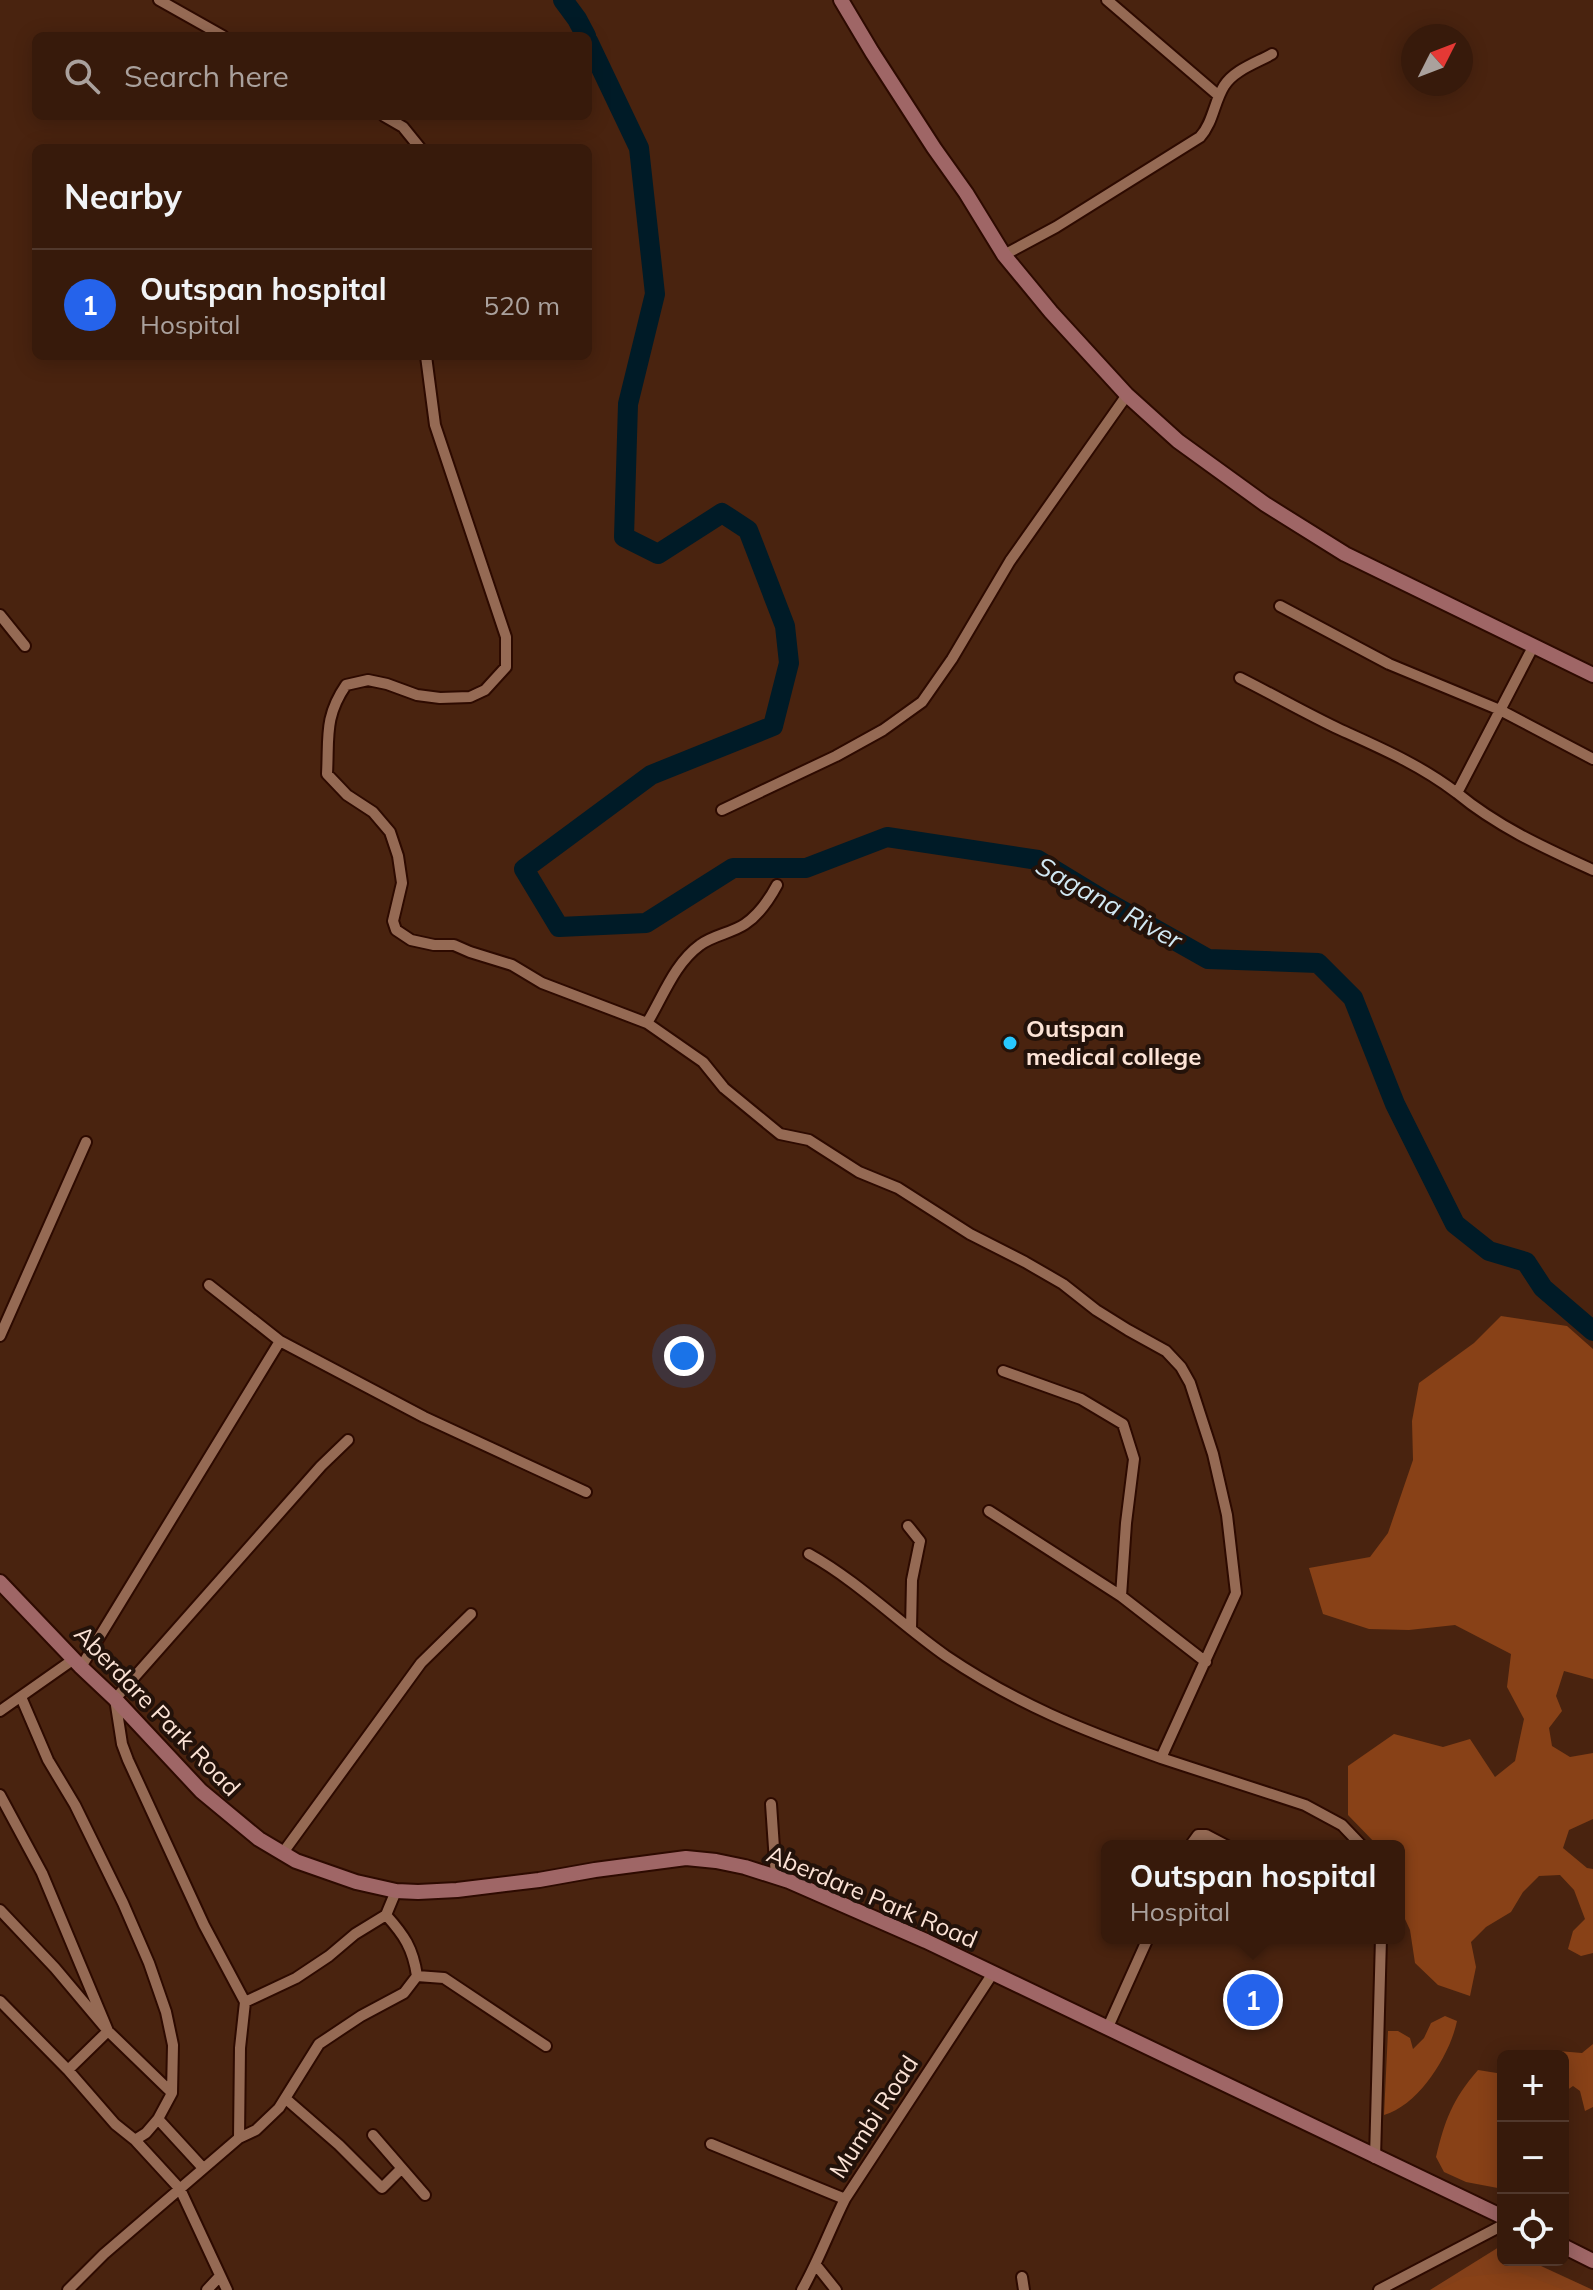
<!DOCTYPE html>
<meta charset="utf-8">
<style>
body{margin:0;font-family:Mulish,sans-serif;background:#3e2314;color:#f1f3f6}
.controls{position:absolute;right:24px;bottom:24px;display:grid;overflow:hidden;border-radius:12px;box-shadow:0 4px 20px #0003}
.controls button{width:72px;height:72px;display:grid;place-items:center;padding:0;border:0;border-bottom:2px solid #51382c;background:#371a0b;color:#f1f3f6;font:40px sans-serif}
.compass{position:absolute;left:1401px;top:24px;width:72px;height:72px;border-radius:50%;background:#371a0b;box-shadow:0 4px 20px #0003;rotate:48deg}
.you{position:absolute;left:684px;top:1356px;width:28px;height:28px;margin:-20px;border:6px solid #fff;border-radius:50%;background:#1a73e8;box-shadow:0 0 0 12px #1a73e833}
.badge{display:grid;place-items:center;width:52px;height:52px;border-radius:50%;background:#2563eb;color:#fff;font-size:26px;font-weight:700}
.pin{position:absolute;translate:-50% -50%;border:4px solid #fff;box-shadow:0 2px 8px #0006}
.popup{position:absolute;left:1101px;top:1840px;width:304px;height:104px;box-sizing:border-box;display:grid;place-content:center;border-radius:12px;background:#371a0b;filter:drop-shadow(0 2px 6px #0005);font-size:26px;white-space:nowrap;color:#aaa19d}
.popup b{font-size:30px;color:#f1f3f6}
.popup::after{content:'';position:absolute;left:50%;top:100%;margin-left:-16px;border:16px solid transparent;border-top-color:#371a0b}
.list{margin:0;padding:0;list-style:none}
h2{display:flex;justify-content:space-between;align-items:center;height:104px;margin:0;padding:0 32px;font-size:34px}
h2 small{font-size:26px;font-weight:400;color:#aaa19d}
.list li{display:grid;grid-template-columns:52px 1fr auto;gap:24px;align-items:center;box-sizing:border-box;height:112px;padding:0 32px;border-top:2px solid #51382c}
.list b{display:block;font-size:30px;white-space:nowrap}
.list p{margin:0;font-size:26px;white-space:nowrap;color:#aaa19d}
.list em{font-size:26px;font-style:normal;color:#aaa19d}
.icon{flex:none;width:44px;height:44px;fill:none;stroke:currentColor;stroke-width:2;stroke-linecap:round;stroke-linejoin:round}
.map{position:relative;flex:none;width:1593px;height:2290px;overflow:hidden}
.search{position:absolute;background:#371a0b;box-shadow:0 4px 20px #0003;left:32px;top:32px;width:560px;height:88px;display:flex;align-items:center;gap:20px;box-sizing:border-box;padding:0 28px;border-radius:12px;color:#aaa19d;font-size:30px}
.panel{position:absolute;background:#371a0b;box-shadow:0 4px 20px #0003;left:32px;top:144px;width:560px;height:216px;border-radius:12px}
.map>svg:first-child{display:block}
.green{fill:#844019}
.forest{fill:#884117}
.lines{fill:none;stroke-linecap:round;stroke-linejoin:round}
.river{stroke:#001b27;stroke-width:20}
.street-casing{stroke:#2d0a00;stroke-width:14}
.secondary-casing{stroke:#2d0a00;stroke-width:18}
.street{stroke:#956a54;stroke-width:10}
.secondary{stroke:#9f6666;stroke-width:14}
.poi-dot{fill:#28c8ff;stroke:#23120a;stroke-width:3}
.labels{text-anchor:middle;stroke-width:8;stroke-linejoin:round;paint-order:stroke}
.poi-label{font-size:24px;font-weight:bold;fill:#fce3d6;stroke:#23120a;text-anchor:start}
.street-label{font-size:24px;fill:#fce3d6;stroke:#23120a}
.water-label{font-size:26px;font-style:italic;fill:#d1e8f3;stroke:#23120a}
</style>
<div class="map">
<svg width="1593" height="2290" viewBox="0 0 1593 2290">
<rect width="100%" height="100%" fill="#49230f"/>
<path class="green" d="M1499,2247L1503,2249V2260H1528L1593,2290H1430Z"/>
<path class="forest" d="M1501,1316L1567,1326L1593,1349V1679L1564,1671L1556,1696L1562,1711L1549,1728L1552,1746L1570,1757L1593,1753V1819L1569,1830L1563,1848L1587,1868L1593,1869V1953L1581,1956L1568,1949L1573,1931L1585,1919L1574,1890L1560,1875L1539,1876L1523,1892L1511,1912L1486,1927L1471,1942L1476,1967L1470,1996L1438,1985L1415,1963L1410,1930L1399,1906V1846H1378L1348,1815V1766L1394,1734L1443,1747L1470,1739L1495,1777L1515,1761L1524,1719L1507,1687L1511,1654L1455,1625L1409,1630L1369,1629L1323,1614L1309,1568L1370,1557L1388,1533L1413,1460L1412,1421L1419,1383L1474,1343Z
M1445,2016L1457,2021C1450,2055 1419,2105 1384,2115L1388,2031H1398L1410,2038L1413,2049L1424,2038L1431,2023Z
M1593,2044V2107L1585,2111L1580,2091L1573,2086L1563,2093V2056H1551L1558,2051L1582,2053Z
M1478,2070L1503,2074V2189L1466,2182L1444,2172L1436,2157C1445,2120 1452,2100 1478,2070Z
M1518,2272L1564,2290H1438L1465,2277Z"/>
<g class="lines">
<path class="river" d="M563,0L577,19L586,36
M588,41L639,148L655,294L628,404L624,537L658,554L722,513L748,530L785,626L789,663L773,726L651,775L524,869L559,927L646,923L733,868H806L887,837L1038,860L1107,902L1208,959L1318,963L1353,998L1395,1104L1455,1224L1489,1251L1526,1262L1543,1288L1593,1331"/>
<defs>
<path id="street" d="M159,0L223,36
M1107,0L1219,96
M384,116L403,127L420,148
M1004,255L1056,227L1200,137C1213,123 1214,102 1224,86C1234,70 1256,63 1272,54
M426,356L435,425L506,637V667L485,690L470,697L440,698L417,695L387,684L368,680L346,685C324,717 329,737 327,774L347,795L373,812L390,832L398,856L402,883L393,921L396,930L411,940L434,945H454L470,952L512,965L542,983L647,1023L703,1062L724,1088L780,1134L809,1140L859,1172L898,1188L970,1234L1025,1262L1063,1284L1096,1310L1128,1330L1166,1351L1181,1367L1190,1383L1213,1454L1227,1515L1236,1593L1161,1758L1305,1805L1342,1825L1362,1846
M1280,606L1389,664L1500,710L1593,759
M0,615L25,646
M1534,645L1457,793C1498,827 1545,848 1593,870
M1240,678C1274,695 1307,714 1341,730C1383,749 1420,765 1457,793
M722,810L836,756L883,730L922,702L952,659L1010,561L1127,395
M647,1023C663,997 674,964 700,945C713,935 732,933 745,924C760,914 769,900 777,885
M209,1285L280,1341L424,1417L586,1492
M0,1336L86,1142
M1003,1371L1081,1399L1123,1424L1134,1459L1126,1523L1121,1596
M989,1511L1121,1596L1206,1662
M908,1526L920,1541L912,1580L911,1629
M809,1554C859,1582 899,1623 946,1656C1017,1704 1082,1730 1161,1758
M81,1667L280,1341
M21,1697L48,1760L75,1805L123,1903L149,1963L166,2012L173,2045L172,2093L158,2119L146,2133L135,2140
M0,1711L74,1659
M0,1795L42,1873L108,2031L68,2070
M771,1804L776,1877
M1190,1846L1198,1835H1206L1227,1846
M282,1854L421,1663L471,1614
M0,1910L55,1968L108,2031L172,2093
M417,1976L444,1978L546,2046
M0,2001L68,2070L115,2124L135,2140L180,2189L227,2290
M245,2002L204,1925L128,1760L122,1744L115,1699L321,1466L348,1440
M1108,2027L1148,1938
M286,2099L339,2145L382,2188L401,2169
M158,2119L203,2168
M373,2135L425,2195
M239,2138L256,2130L279,2108L319,2044L361,2016L404,1993L417,1976C413,1948 404,1935 386,1915
M711,2144L845,2199
M1375,2158L1381,1938
M816,2265L836,2290
M1022,2277L1024,2290
M68,2290L104,2254L239,2138L240,2048L245,2002L296,1978L329,1956L355,1934L386,1915L396,1891
M207,2290L220,2276
M802,2290C819,2260 830,2229 845,2199L993,1973
M1379,2290L1503,2225"/>
<path id="secondary" d="M841,0L872,52L934,148L966,193L1004,255L1051,312L1127,395L1178,441L1265,504L1345,554L1593,675
M0,1582L81,1667L115,1699L201,1791L259,1839L296,1861L356,1882L396,1891L418,1892L457,1890L539,1880L595,1870L686,1858L716,1861L745,1867L789,1881L926,1941L1503,2217
M1563,2246L1593,2261"/>
</defs>
<use href="#street" class="street-casing"/>
<use href="#secondary" class="secondary-casing"/>
<use href="#street" class="street"/>
<use href="#secondary" class="secondary"/>
</g>
<circle class="poi-dot" cx="1010" cy="1043" r="8"/>
<g class="labels">
<g class="poi-label">
<text x="1026" y="1037">Outspan<tspan x="1026" dy="28">medical college</tspan></text>
</g>
<g class="street-label">
<text transform="translate(157 1711) rotate(46)" y="8">Aberdare Park Road</text>
<text transform="translate(872 1897) rotate(23)" y="8">Aberdare Park Road</text>
<text transform="translate(874 2117) rotate(-57)" y="8">Mumbi Road</text>
</g>
<g class="water-label">
<text transform="translate(1109 903) rotate(29)" y="9">Sagana River</text>
</g>
</g>
</svg>
<div class="controls">
<button>+</button>
<button>−</button>
<button><svg class="icon" aria-label="locate" viewBox="0 0 24 24"><circle cx="12" cy="12" r="6"/><path d="M12 2v4M12 18v4M2 12h4M18 12h4"/></svg></button>
</div>
<svg class="compass" viewBox="-18 -18 36 36"><path d="M0-13l5 13h-10z" fill="#e53935"/><path d="M0 13l5-13h-10z" fill="#aaa19d"/></svg>
<div class="you"></div>
<div class="pin badge" style="left:1253px;top:2000px">1</div>
<div class="popup"><b>Outspan hospital</b>Hospital</div>
<div class="search"><svg class="icon" aria-label="search" viewBox="0 0 24 24"><circle cx="10" cy="10" r="6"/><path d="M15 15l6 6"/></svg>Search here</div>
<section class="panel">
<h2>Nearby<small></small></h2>
<ul class="list">
<li><span class="badge">1</span><div><b>Outspan hospital</b><p>Hospital</p></div><em>520 m</em></li>
</ul>
</section>
</div>
